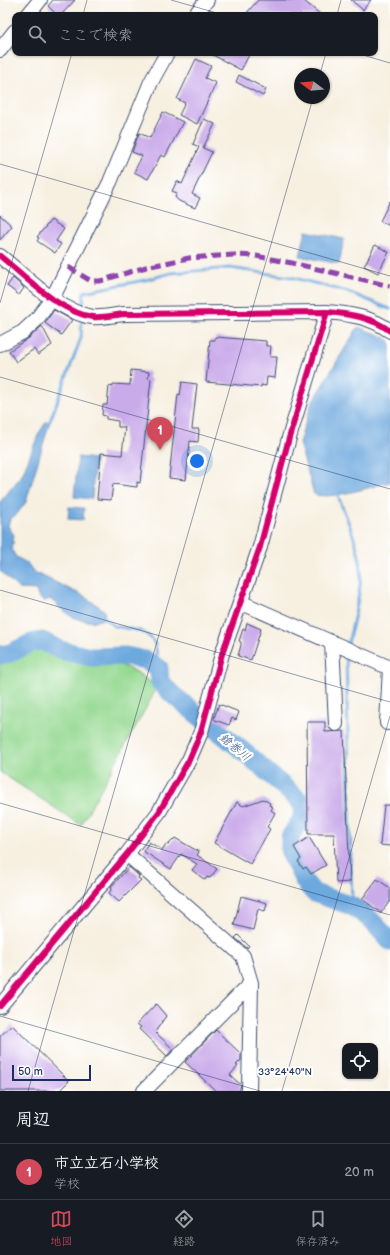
<!DOCTYPE html>
<html lang="ja">
<meta charset="utf-8">
<style>
body{margin:0;font-family:"Balsamiq Sans","Klee One",sans-serif;background:#242831;color:#f1f3f6}
.controls{position:absolute;right:12px;bottom:12px;display:grid;overflow:hidden;border-radius:8px;box-shadow:0 1px 3px #0004}
.controls button{width:36px;height:36px;display:grid;place-items:center;padding:0;border:0;border-bottom:1px solid #363941;background:#171b24;color:#f1f3f6;font:20px sans-serif}
.compass{position:absolute;left:294px;top:68px;width:36px;height:36px;border-radius:50%;background:#171b24;box-shadow:0 1px 3px #0004;rotate:286deg}
.scale{position:absolute;left:12px;bottom:10px;width:79px;box-sizing:border-box;padding-left:4px;border:2px solid #1b2f5e;border-top:0;font-size:11px;line-height:14px;white-space:nowrap;color:#1b2f5e;-webkit-text-stroke:3px #fff;paint-order:stroke}
.you{position:absolute;left:197px;top:461px;width:14px;height:14px;margin:-10px;border:3px solid #fff;border-radius:50%;background:#1a73e8;box-shadow:0 0 0 6px #1a73e833}
.badge{display:grid;place-items:center;width:26px;height:26px;border-radius:50%;background:#d1495b;color:#fff;font-size:13px;font-weight:700}
.pin{position:absolute;translate:-50% -33px;filter:drop-shadow(0 1px 2px #0008)}
.pin::after{content:'';position:absolute;top:21px;width:14px;height:12px;background:inherit;clip-path:polygon(0 0,100% 0,50% 100%)}
.list{margin:0;padding:0;list-style:none}
h2{display:flex;justify-content:space-between;align-items:center;height:52px;margin:0;padding:0 16px;font-size:17px}
h2 small{font-size:13px;font-weight:400;color:#9ea1a6}
.list li{display:grid;grid-template-columns:26px 1fr auto;gap:12px;align-items:center;box-sizing:border-box;height:56px;padding:0 16px;border-top:1px solid #363941}
.list b{display:block;font-size:15px;white-space:nowrap}
.list p{margin:0;font-size:13px;white-space:nowrap;color:#9ea1a6}
.list em{font-size:13px;font-style:normal;color:#9ea1a6}
.icon{flex:none;width:22px;height:22px;fill:none;stroke:currentColor;stroke-width:2;stroke-linecap:round;stroke-linejoin:round}
.map{position:relative;flex:none;width:390px;height:1091px;overflow:hidden}
.search{position:absolute;background:#171b24;box-shadow:0 1px 3px #0004;left:12px;right:12px;top:12px;height:44px;display:flex;align-items:center;gap:10px;box-sizing:border-box;padding:0 14px;border-radius:8px;color:#9ea1a6;font-size:15px}
.sheet{height:108px;background:#171b24}
nav{display:flex;justify-content:space-around;align-items:center;box-sizing:border-box;height:56px;border-top:1px solid #363941;background:#171b24;font-size:11px;color:#9ea1a6}
nav a{display:grid;justify-items:center;gap:2px}
nav .on{color:#d1495b}
.map>svg:first-child{display:block}
.green{fill:#95d991;stroke:#588478}
.water{fill:#6ea9de;stroke:#446c9e}
.lines{fill:none;stroke-linecap:round;stroke-linejoin:round}
.stream{stroke:#6ea9de;stroke-width:3}
.river{stroke:#6ea9de;stroke-width:19}
.building{fill:#caabea}
.minor-casing{stroke:#3c4c72;stroke-width:16}
.minor{stroke:#fff;stroke-width:14}
.quiet{stroke:#8e44ad;stroke-width:5;stroke-dasharray:10 5;stroke-linecap:butt}
.cycleway-casing{stroke:#fff;stroke-width:8}
.cycleway{stroke:#d6006c;stroke-width:6}
.ticks{fill:none;stroke:#1b2f5e;stroke-width:1;stroke-opacity:0.45}
.labels{text-anchor:middle;stroke-width:4;stroke-linejoin:round;paint-order:stroke}
.water-label{font-size:12px;font-style:italic;fill:#385a8b;stroke:#fff}
.ticks-label{font-size:10px;text-anchor:middle;fill:#1b2f5e;stroke:#fff;stroke-width:4;stroke-linejoin:round;paint-order:stroke}
</style>
<div class="map">
<svg width="390" height="1091" viewBox="0 0 390 1091">
<rect width="100%" height="100%" fill="#fff"/>
<filter id="ink" filterUnits="userSpaceOnUse"><feTurbulence type="fractalNoise" baseFrequency=".025" numOctaves="2"/><feDisplacementMap in="SourceGraphic" scale="8" xChannelSelector="R" yChannelSelector="G"/><feConvolveMatrix kernelMatrix="1 2 1 2 8 2 1 2 1" color-interpolation-filters="sRGB"/></filter>
<filter id="wash" filterUnits="userSpaceOnUse"><feTurbulence type="fractalNoise" baseFrequency=".012" numOctaves="4" result="noise"/><feDisplacementMap in="SourceGraphic" scale="16" xChannelSelector="R" yChannelSelector="G"/><feGaussianBlur stdDeviation="0.9" result="paint"/><feColorMatrix in="noise" values="0 0 0 0 0 0 0 0 0 0 0 0 0 0 0 0 0 1.4 0 .05"/><feComposite in="paint" operator="in"/></filter>
<g filter="url(#wash)">
<rect width="100%" height="100%" fill="#f7f0e1"/>
<path class="green" d="M45,647L70,658L116,663L137,672L157,688L81,825L0,772V660L32,648Z"/>
<path class="water" d="M306,231L344,239L339,264L300,256Z
M358,327L384,337L390,341V482C373,486 329,501 314,494L299,443L312,402Z
M50,421L26,502L17,514L10,519L8,526L14,535L12,550L16,557L27,563L34,572L84,596L104,610L105,618C96,624 78,621 69,615C62,611 57,604 50,599L44,601L38,597L36,590L19,589L0,571V502L22,475L39,433L46,422Z
M78,457L95,459L92,499L74,497Z
M69,507L84,508L83,520L68,519Z"/>
<g class="lines">
<path class="stream" d="M83,311L84,292L145,280L171,273L230,268L291,277L348,292L390,309
M50,421L81,338L82,319
M336,491C345,514 360,547 361,571C361,595 353,621 348,644
M103,617L114,626L141,631L150,637L155,644L159,668
M346,654L352,906"/>
<path class="river" d="M0,655L10,653L31,643L42,641L60,650L91,657L126,656L145,660L159,668L160,682L173,695L243,751L299,800L304,809L301,820L290,837V852L304,881L314,893L352,906L370,919L390,941"/>
</g>
<g id="blocks">
<path class="building" d="M53,0H75L61,15H57L48,6Z
M258,0H303L321,15H245Z
M351,0H371L363,10Z
M209,53H250L241,70Z
M196,59L211,66L205,78L216,83L197,124L179,115L185,103L177,99Z
M239,75L266,89L263,96L236,82Z
M163,112L183,122L165,157L161,155L148,179L134,172L142,156L132,152L139,133L150,138Z
M204,119L215,124L203,148L212,152L192,194L200,198L195,208L179,201L175,197L177,193L172,191L177,181L182,184L199,147L193,144Z
M390,201V226L380,221Z
M0,215L12,226L0,240Z
M51,220L64,229L56,241L61,244L55,253L37,241L39,238L37,237Z
M375,245L389,252L378,273L364,266Z
M13,278L24,288L19,295L7,286Z
M54,310L72,320L61,335L45,323Z
M42,326L52,345L38,355L34,349L16,362L9,351L29,338Z
M215,337L266,341V346H271L270,357H277L275,378L267,377L266,386L261,385V387L206,382L210,340H215Z
M131,370L149,372L148,378L151,379L140,483L137,482V487L113,484L111,500L97,499L101,453L122,455L125,427H118V421L106,419V416L102,415L103,405H107L109,386L113,387V384L130,385Z
M182,382L197,384L192,429H199L198,442L190,441L186,480L169,478L178,394L180,395Z
M247,623L261,629L251,660L238,656L241,645V642L239,641L243,629L245,630Z
M219,704L239,712L236,720L232,718L229,725L215,720L214,718Z
M307,722H325V732L344,731L350,882L336,883L334,834H308Z
M263,799L270,803L269,805L273,807L271,810L275,813L267,827L270,829L250,864L214,843L237,802L243,806Z
M384,805H390V846L380,845Z
M309,837L326,865L311,874L306,867L303,869L298,861L301,859L294,847Z
M175,838L199,852L197,855L217,869L210,878L207,877L205,880L192,870L197,864L181,854L171,869L143,851L149,842L162,850L166,844L168,845Z
M129,867L139,876L138,878L141,880L119,902L109,893L112,889L111,887Z
M377,879L390,888V901L381,913L362,899Z
M241,896L267,903L265,911L258,909L253,930L234,925Z
M238,935L249,946L247,948L235,938Z
M156,1004L166,1016L155,1032L173,1049L167,1056L139,1029L141,1027L137,1024Z
M12,1025L69,1081L59,1091H0V1036Z
M216,1030L241,1054V1060L236,1065L238,1066L230,1075L241,1085L239,1091H216L185,1062Z"/>
</g>
</g>
<g filter="url(#ink)">
<use href="#blocks" fill-opacity="0" stroke="#3c4c72" stroke-width="1"/>
<g class="lines">
<defs>
<path id="minor" d="M28,15L40,0
M195,15L207,0
M0,50L15,31
M0,256C25,276 60,313 93,317C103,318 114,315 124,314L327,312C349,314 372,317 390,331
M0,344L23,332L36,320L52,299L110,182L151,82L167,53
M240,602L390,668
M332,642L336,724
M387,723L390,668
M127,854L243,956L251,983L249,1091
M0,1006L127,854L159,812L189,760L201,732L222,654L260,547L289,438L327,312
M144,1091L251,983"/>
</defs>
<use href="#minor" class="minor-casing"/>
<use href="#minor" class="minor"/>
<path class="quiet" d="M68,267L91,281H100L146,267L189,258L234,255L256,256L292,263L390,286"/>
<defs>
<path id="cycleway" d="M0,256C25,276 60,313 93,317C103,318 114,315 124,314L327,312C349,314 372,317 390,331
M0,1006L127,854L159,812L189,760L201,732L222,654L260,547L289,438L327,312"/>
</defs>
<use href="#cycleway" class="cycleway-casing"/>
<use href="#cycleway" class="cycleway"/>
</g>
</g>
<path class="ticks" d="M171,0L224,15M83,15L87,0M337,15L341,0M356,53L390,63M320,74L326,53M0,164L390,276M0,303L72,53M0,377L390,489M0,590L390,702M0,803L390,915M0,1016L260,1091M28,1091L313,98M282,1091L390,716"/>
<g class="labels">
<g class="water-label">
<text transform="translate(235 747) rotate(40)" y="4">鎗巻川</text>
</g>
</g>
<g class="ticks-label">
<text x="285" y="1075">33°24'40"N</text>
</g>
</svg>
<div class="controls">
<button><svg class="icon" aria-label="locate" viewBox="0 0 24 24"><circle cx="12" cy="12" r="6"/><path d="M12 2v4M12 18v4M2 12h4M18 12h4"/></svg></button>
</div>
<svg class="compass" viewBox="-18 -18 36 36"><path d="M0-13l5 13h-10z" fill="#e53935"/><path d="M0 13l5-13h-10z" fill="#9ea1a6"/></svg>
<div class="scale">50 m</div>
<div class="you"></div>
<div class="pin badge" style="left:160px;top:450px">1</div>
<div class="search"><svg class="icon" aria-label="search" viewBox="0 0 24 24"><circle cx="10" cy="10" r="6"/><path d="M15 15l6 6"/></svg>ここで検索</div>
</div>
<section class="sheet">
<h2>周辺<small></small></h2>
<ul class="list">
<li><span class="badge">1</span><div><b>市立立石小学校</b><p>学校</p></div><em>20 m</em></li>
</ul>
</section>
<nav>
<a class="on"><svg class="icon" aria-label="map" viewBox="0 0 24 24"><path d="M3 6l6-2 6 2 6-2v14l-6 2-6-2-6 2zM9 4v14M15 6v14"/></svg>地図</a>
<a><svg class="icon" aria-label="directions" viewBox="0 0 24 24"><path d="M12 3l9 9-9 9-9-9zM9 14v-3h6M13 9l2 2-2 2"/></svg>経路</a>
<a><svg class="icon" aria-label="saved" viewBox="0 0 24 24"><path d="M7 4h10v16l-5-4-5 4z"/></svg>保存済み</a>
</nav>
